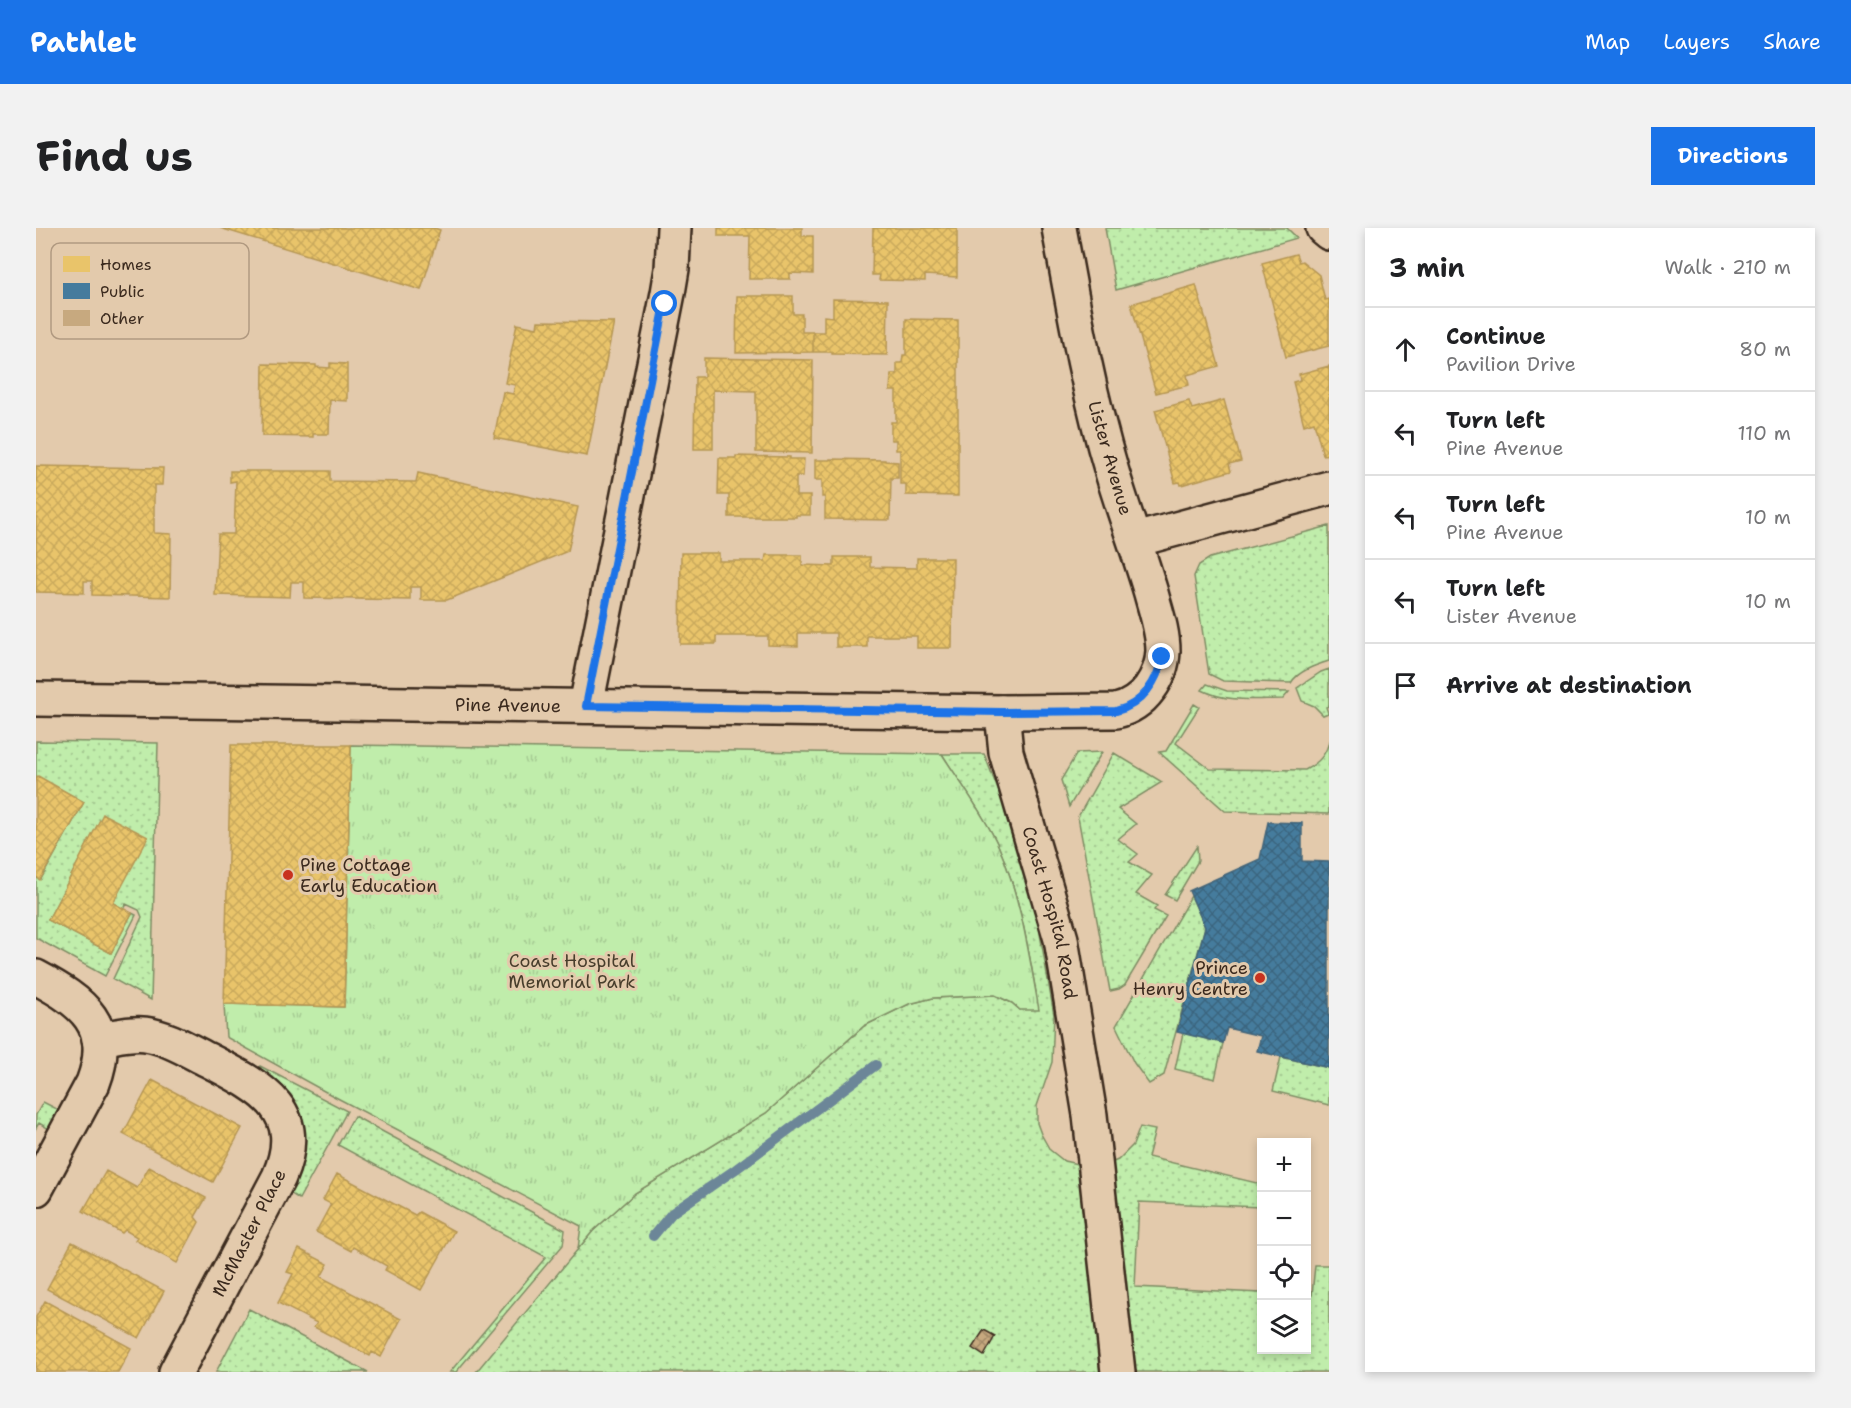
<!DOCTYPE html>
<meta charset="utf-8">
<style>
body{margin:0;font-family:"Shantell Sans",sans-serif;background:#f2f2f2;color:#202124}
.controls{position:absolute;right:18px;bottom:18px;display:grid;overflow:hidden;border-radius:0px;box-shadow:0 3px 9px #0003}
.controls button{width:54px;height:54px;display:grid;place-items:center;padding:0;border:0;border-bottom:2px solid #e0e0e0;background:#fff;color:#202124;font:30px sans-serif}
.stop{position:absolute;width:18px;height:18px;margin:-14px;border:4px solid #1a73e8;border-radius:50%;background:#fff}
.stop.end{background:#1a73e8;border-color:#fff;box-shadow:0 2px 6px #0008}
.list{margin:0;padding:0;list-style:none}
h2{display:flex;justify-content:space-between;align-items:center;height:78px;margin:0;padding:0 24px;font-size:26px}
h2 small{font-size:20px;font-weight:400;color:#757577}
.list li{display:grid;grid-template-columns:39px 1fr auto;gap:18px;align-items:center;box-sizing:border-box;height:84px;padding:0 24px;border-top:2px solid #e0e0e0}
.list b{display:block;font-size:22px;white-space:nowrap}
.list p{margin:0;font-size:20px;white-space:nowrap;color:#757577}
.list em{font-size:20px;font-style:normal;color:#757577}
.icon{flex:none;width:33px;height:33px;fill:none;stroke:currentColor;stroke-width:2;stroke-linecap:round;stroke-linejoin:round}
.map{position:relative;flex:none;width:1293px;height:1144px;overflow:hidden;border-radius:0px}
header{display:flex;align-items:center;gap:36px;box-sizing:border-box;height:84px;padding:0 30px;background:#1a73e8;color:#fff}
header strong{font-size:28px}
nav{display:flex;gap:33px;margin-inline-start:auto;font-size:21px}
.intro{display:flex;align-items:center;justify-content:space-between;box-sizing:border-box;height:144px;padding:0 36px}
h1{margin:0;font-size:42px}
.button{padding:15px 27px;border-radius:0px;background:#1a73e8;color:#fff;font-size:21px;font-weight:700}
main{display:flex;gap:36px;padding:0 36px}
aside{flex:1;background:#fff;border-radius:0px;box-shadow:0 3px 9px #0003}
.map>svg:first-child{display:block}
.grass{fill:url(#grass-dots);stroke:#7e8c64;stroke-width:1.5}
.park{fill:url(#park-tufts);stroke:#7e8c64;stroke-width:1.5}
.homes{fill:url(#homes-cross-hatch);stroke:#b59653;stroke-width:1.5}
.public{fill:url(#public-cross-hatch);stroke:#426377;stroke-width:1.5}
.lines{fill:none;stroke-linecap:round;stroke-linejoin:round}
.stream{stroke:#6c8698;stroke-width:10}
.building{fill:url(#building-cross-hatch);stroke:#3b2a1e;stroke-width:1.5}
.minor-casing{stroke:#3b2a1e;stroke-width:38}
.minor{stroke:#e3caac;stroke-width:33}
.route{stroke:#1a73e8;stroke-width:8}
.poi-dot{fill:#c8321e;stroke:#e3caac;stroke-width:2}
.labels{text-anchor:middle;stroke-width:6;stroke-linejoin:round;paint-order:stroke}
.street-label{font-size:18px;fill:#3b2a1e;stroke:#e3caac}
.poi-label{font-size:18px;fill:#3b2a1e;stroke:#e3caac;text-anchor:start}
.park-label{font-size:18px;fill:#483e2c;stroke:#e3caac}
.key{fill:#e3caac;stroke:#b19a81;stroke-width:1.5}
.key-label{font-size:16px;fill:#3b2a1e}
</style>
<header>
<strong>Pathlet</strong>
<nav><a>Map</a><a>Layers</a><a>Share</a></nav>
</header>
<div class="intro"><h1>Find us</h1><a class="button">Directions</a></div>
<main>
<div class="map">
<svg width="1293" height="1144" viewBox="0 0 1293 1144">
<defs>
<pattern id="grass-dots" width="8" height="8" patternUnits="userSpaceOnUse" patternTransform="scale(1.5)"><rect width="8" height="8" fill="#c0edab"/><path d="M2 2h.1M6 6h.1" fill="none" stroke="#a6cb93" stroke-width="1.8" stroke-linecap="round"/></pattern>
<pattern id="park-tufts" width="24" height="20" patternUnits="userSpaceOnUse" patternTransform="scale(1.5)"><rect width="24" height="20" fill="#c0edab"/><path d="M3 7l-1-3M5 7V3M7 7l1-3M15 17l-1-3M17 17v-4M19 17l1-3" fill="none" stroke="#a6cb93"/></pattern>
<pattern id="homes-cross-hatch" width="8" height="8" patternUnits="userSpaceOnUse" patternTransform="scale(1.5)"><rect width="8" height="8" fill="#e9c46a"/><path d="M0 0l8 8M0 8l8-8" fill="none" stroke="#c9a95b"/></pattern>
<pattern id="public-cross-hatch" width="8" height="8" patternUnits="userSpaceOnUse" patternTransform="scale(1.5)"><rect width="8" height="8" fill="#457b9d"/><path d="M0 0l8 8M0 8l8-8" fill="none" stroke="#3b657f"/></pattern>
<pattern id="building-cross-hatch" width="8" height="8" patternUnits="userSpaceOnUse" patternTransform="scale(1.5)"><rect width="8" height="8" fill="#c7a97f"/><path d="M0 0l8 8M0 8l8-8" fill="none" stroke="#a38a67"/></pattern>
</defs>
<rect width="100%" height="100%" fill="#e3caac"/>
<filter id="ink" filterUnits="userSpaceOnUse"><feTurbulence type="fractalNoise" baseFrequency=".0167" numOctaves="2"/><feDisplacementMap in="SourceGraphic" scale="12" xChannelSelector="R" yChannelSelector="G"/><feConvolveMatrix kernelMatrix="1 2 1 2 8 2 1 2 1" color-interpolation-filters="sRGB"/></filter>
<g filter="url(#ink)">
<path class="grass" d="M1069,0H1251L1261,10L1080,62Z
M1293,298V433C1280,437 1262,443 1255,455L1187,453L1173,446L1158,348L1163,337L1174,330Z
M1293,441V478L1290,479L1292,485L1287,487L1278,478L1266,473L1261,460L1285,444Z
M1171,456L1191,463L1253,464L1247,471C1219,471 1192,475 1166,462Z
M1158,476L1163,479L1140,515L1174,541L1269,542C1281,536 1291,526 1293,512V586L1189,583L1123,524L1130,523Z
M0,513L122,515L115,772L77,751L106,689L103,682L90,676L87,681L77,675L67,587L12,692L75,725L96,685L100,687L69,748L0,710V649L5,651L48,574L2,549L0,551Z
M1066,524L1033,579L1025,552L1041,525Z
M1078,525L1126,554L1082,581L1100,596L1082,611L1102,626L1093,634L1116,647L1100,666L1121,678L1118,682L1130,688L1089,757L1083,761L1074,763L1042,589Z
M906,526H948L949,528L970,583L989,644L1002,694L1018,787L1016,834L1001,878V895L1005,906L1014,922L1028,933L1050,938L1072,936L1082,932L1097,917L1104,899L1119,902L1112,929L1225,956V979L1103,974L1099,1059L1225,1065L1226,1122H1270L1271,1067H1276L1279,1037H1293V1144H440L557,1003L599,965L730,885L828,798L873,776L897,770L959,767L976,775L984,782L1000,764C991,714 983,664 962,617C947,585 925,556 906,526Z
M1161,618L1162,633L1139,672L1129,667Z
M1155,668L1169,699L1128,847L1113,856L1098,835L1080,798Z
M1147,805L1187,815L1179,851L1139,841Z
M1245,829L1293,840V877L1237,863Z
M224,838L311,883L263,971L251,963L220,846Z
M7,874L23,882L13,901L3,895L0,900V887Z
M318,888L529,1002L527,1017L420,1144H414L510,1029L302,917Z
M213,1081L332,1144H180Z"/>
<path class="park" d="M315,517L906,526C925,556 947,585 962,617C985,669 993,726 1003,782H984L976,775L959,767L897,770L873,776L828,798L730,885L599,965L557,1003L542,1021L545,998L288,863L190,809L188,776L308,779Z"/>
<path class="homes" d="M184,0H398L404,2L385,62Z
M682,0H766V8H777V46L754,45V51H713L714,8H682Z
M837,0H921V49L889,47V53L843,52L844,47H836Z
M1260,26L1263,34L1266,33L1283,47L1289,72L1293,71V118L1250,129L1226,35Z
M1160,57L1183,138L1151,147L1153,157L1120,165L1095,76Z
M701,68H757V86H766V104H777V124L700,125Z
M797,71L852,72L851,127L796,126V124H777V104H788V88L797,89Z
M870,91L922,92V268L870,267V256H864V222H860V212H855V194H860V163H854L855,146H861V135H866L867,127H870Z
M502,93L578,94L551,228L458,210L467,164L477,166L479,157L469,155L481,96L501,100Z
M668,130L777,132L776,225L720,224V163L677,162V221H658L659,149H668Z
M294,135L311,136V173L294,172L293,206H277V209L226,208L227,136L280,137V139L294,140Z
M1293,138V226L1287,227L1278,194L1268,197L1257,154L1264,152L1263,146Z
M1188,172L1205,233L1193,236L1195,243L1145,257L1144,254L1139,255L1119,182L1153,173L1156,181Z
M700,228L754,229V231H768L767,248H760V268H774V287H760V289H693V267H682L683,230H700Z
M794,231L849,232V233L862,234V250H855L854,292L789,291V269H786V252H779V232H794Z
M0,238L127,240L126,257H118V305L135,306L134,369L56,367V353H48V365L0,364Z
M194,243H294V253L380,254L382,245L542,279L532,323L411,372H385V359H374V372L268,370V354H255L254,369L179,367L182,306H198L200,253L194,254Z
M645,325H683V333H729L730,327H766V337L798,338V329H834V339L881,340V330H917L916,420H881V408H831V419H800V405H762V418L732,417V408H680V416H644Z
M195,517H315L308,779L188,776Z
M2,548L48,574L4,652L0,649V551Z
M67,586L112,609L77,675L96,685L75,725L12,692Z
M116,852L206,900L177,954L87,906Z
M113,939L170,970L159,989L163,994L141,1035L99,1012L101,1009L89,1002L86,1005L47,983L70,943L101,960Z
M301,946L379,987L383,984L418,1003L385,1062L349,1042L351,1038L317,1019L315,1023L280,1004L295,976L287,972Z
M36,1014L128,1063L103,1110L11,1061Z
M263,1021L292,1036L285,1049L365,1091L345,1129L336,1124L334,1128L278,1099L281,1095L242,1075L257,1046L251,1044Z
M9,1073L95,1120L82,1144H0V1089Z"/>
<path class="public" d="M1232,594L1266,595V633L1293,634V840L1221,823L1225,808L1191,800L1187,815L1141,804L1169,699L1153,663L1224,631Z"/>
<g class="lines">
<path class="stream" d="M617,1008L636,985L700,941L840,837"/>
</g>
<path class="building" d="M948,1102L959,1108L948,1128L936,1120Z"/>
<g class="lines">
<defs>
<g id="minor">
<path d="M1287,0L1293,5"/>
<path d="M1099,312L1293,260"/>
<path id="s1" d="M0,471L966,484L1080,483C1108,477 1126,449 1127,423C1127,403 1120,384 1115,365C1103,324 1088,285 1076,244C1052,164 1038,82 1023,0"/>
<path d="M550,478L632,65L636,41L638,0"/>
<path id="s2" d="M966,484L970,524L1025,711L1054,887L1082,1144"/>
<path d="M0,749C47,774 79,797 57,855L0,961"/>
<path d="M63,811C78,809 94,804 109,806C131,809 152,822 172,832C224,859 272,881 243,949L140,1144"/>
</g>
</defs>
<use href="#minor" class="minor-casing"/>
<use href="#minor" class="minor"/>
</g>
</g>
<g class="lines" filter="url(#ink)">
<path class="route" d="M629,76L550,478L966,484L1080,483C1106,477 1122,453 1126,429"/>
</g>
<g class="poi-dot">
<circle cx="252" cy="647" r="6"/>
<circle cx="1224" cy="750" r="6"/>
</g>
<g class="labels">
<g class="street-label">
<text transform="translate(1074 230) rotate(74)" y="6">Lister Avenue</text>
<text dy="6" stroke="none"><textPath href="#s1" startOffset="472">Pine Avenue</textPath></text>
<text dy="6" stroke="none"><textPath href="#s2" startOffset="207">Coast Hospital Road</textPath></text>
<text transform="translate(213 1005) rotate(-63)" y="6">McMaster Place</text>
</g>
<g class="poi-label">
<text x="264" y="643">Pine Cottage<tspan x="264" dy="21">Early Education</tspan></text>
<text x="1212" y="746" text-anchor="end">Prince<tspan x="1212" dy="21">Henry Centre</tspan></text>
</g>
<g class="park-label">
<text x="536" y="739">Coast Hospital<tspan x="536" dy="21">Memorial Park</tspan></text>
</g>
</g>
<rect x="15" y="15" width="198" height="96" rx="9" class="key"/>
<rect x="27" y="28" width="27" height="16" fill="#e9c46a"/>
<rect x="27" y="55" width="27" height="16" fill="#457b9d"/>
<rect x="27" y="82" width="27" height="16" fill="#c7a97f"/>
<g class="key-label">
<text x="64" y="42">Homes</text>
<text x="64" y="69">Public</text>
<text x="64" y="96">Other</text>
</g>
</svg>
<div class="controls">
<button>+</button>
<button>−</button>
<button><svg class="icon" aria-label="locate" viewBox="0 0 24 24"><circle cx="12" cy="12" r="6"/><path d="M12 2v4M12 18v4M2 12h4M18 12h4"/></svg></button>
<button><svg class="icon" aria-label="layers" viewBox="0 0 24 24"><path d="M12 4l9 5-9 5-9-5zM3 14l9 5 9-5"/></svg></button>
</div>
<div class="stop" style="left:629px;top:76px"></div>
<div class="stop end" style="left:1126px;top:429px"></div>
</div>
<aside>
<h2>3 min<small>Walk · 210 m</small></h2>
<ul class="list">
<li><svg class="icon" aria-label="ahead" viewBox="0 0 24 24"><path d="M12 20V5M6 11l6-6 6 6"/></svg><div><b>Continue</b><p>Pavilion Drive</p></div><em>80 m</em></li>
<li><svg class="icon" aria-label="left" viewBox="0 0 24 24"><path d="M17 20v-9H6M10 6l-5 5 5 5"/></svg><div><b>Turn left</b><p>Pine Avenue</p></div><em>110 m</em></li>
<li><svg class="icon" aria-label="left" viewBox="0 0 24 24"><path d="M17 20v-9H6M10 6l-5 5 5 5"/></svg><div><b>Turn left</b><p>Pine Avenue</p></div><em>10 m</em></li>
<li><svg class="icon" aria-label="left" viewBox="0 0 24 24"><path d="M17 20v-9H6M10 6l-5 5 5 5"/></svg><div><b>Turn left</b><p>Lister Avenue</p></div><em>10 m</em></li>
<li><svg class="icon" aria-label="arrive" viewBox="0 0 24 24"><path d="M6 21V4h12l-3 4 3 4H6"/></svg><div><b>Arrive at destination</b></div></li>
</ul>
</aside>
</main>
